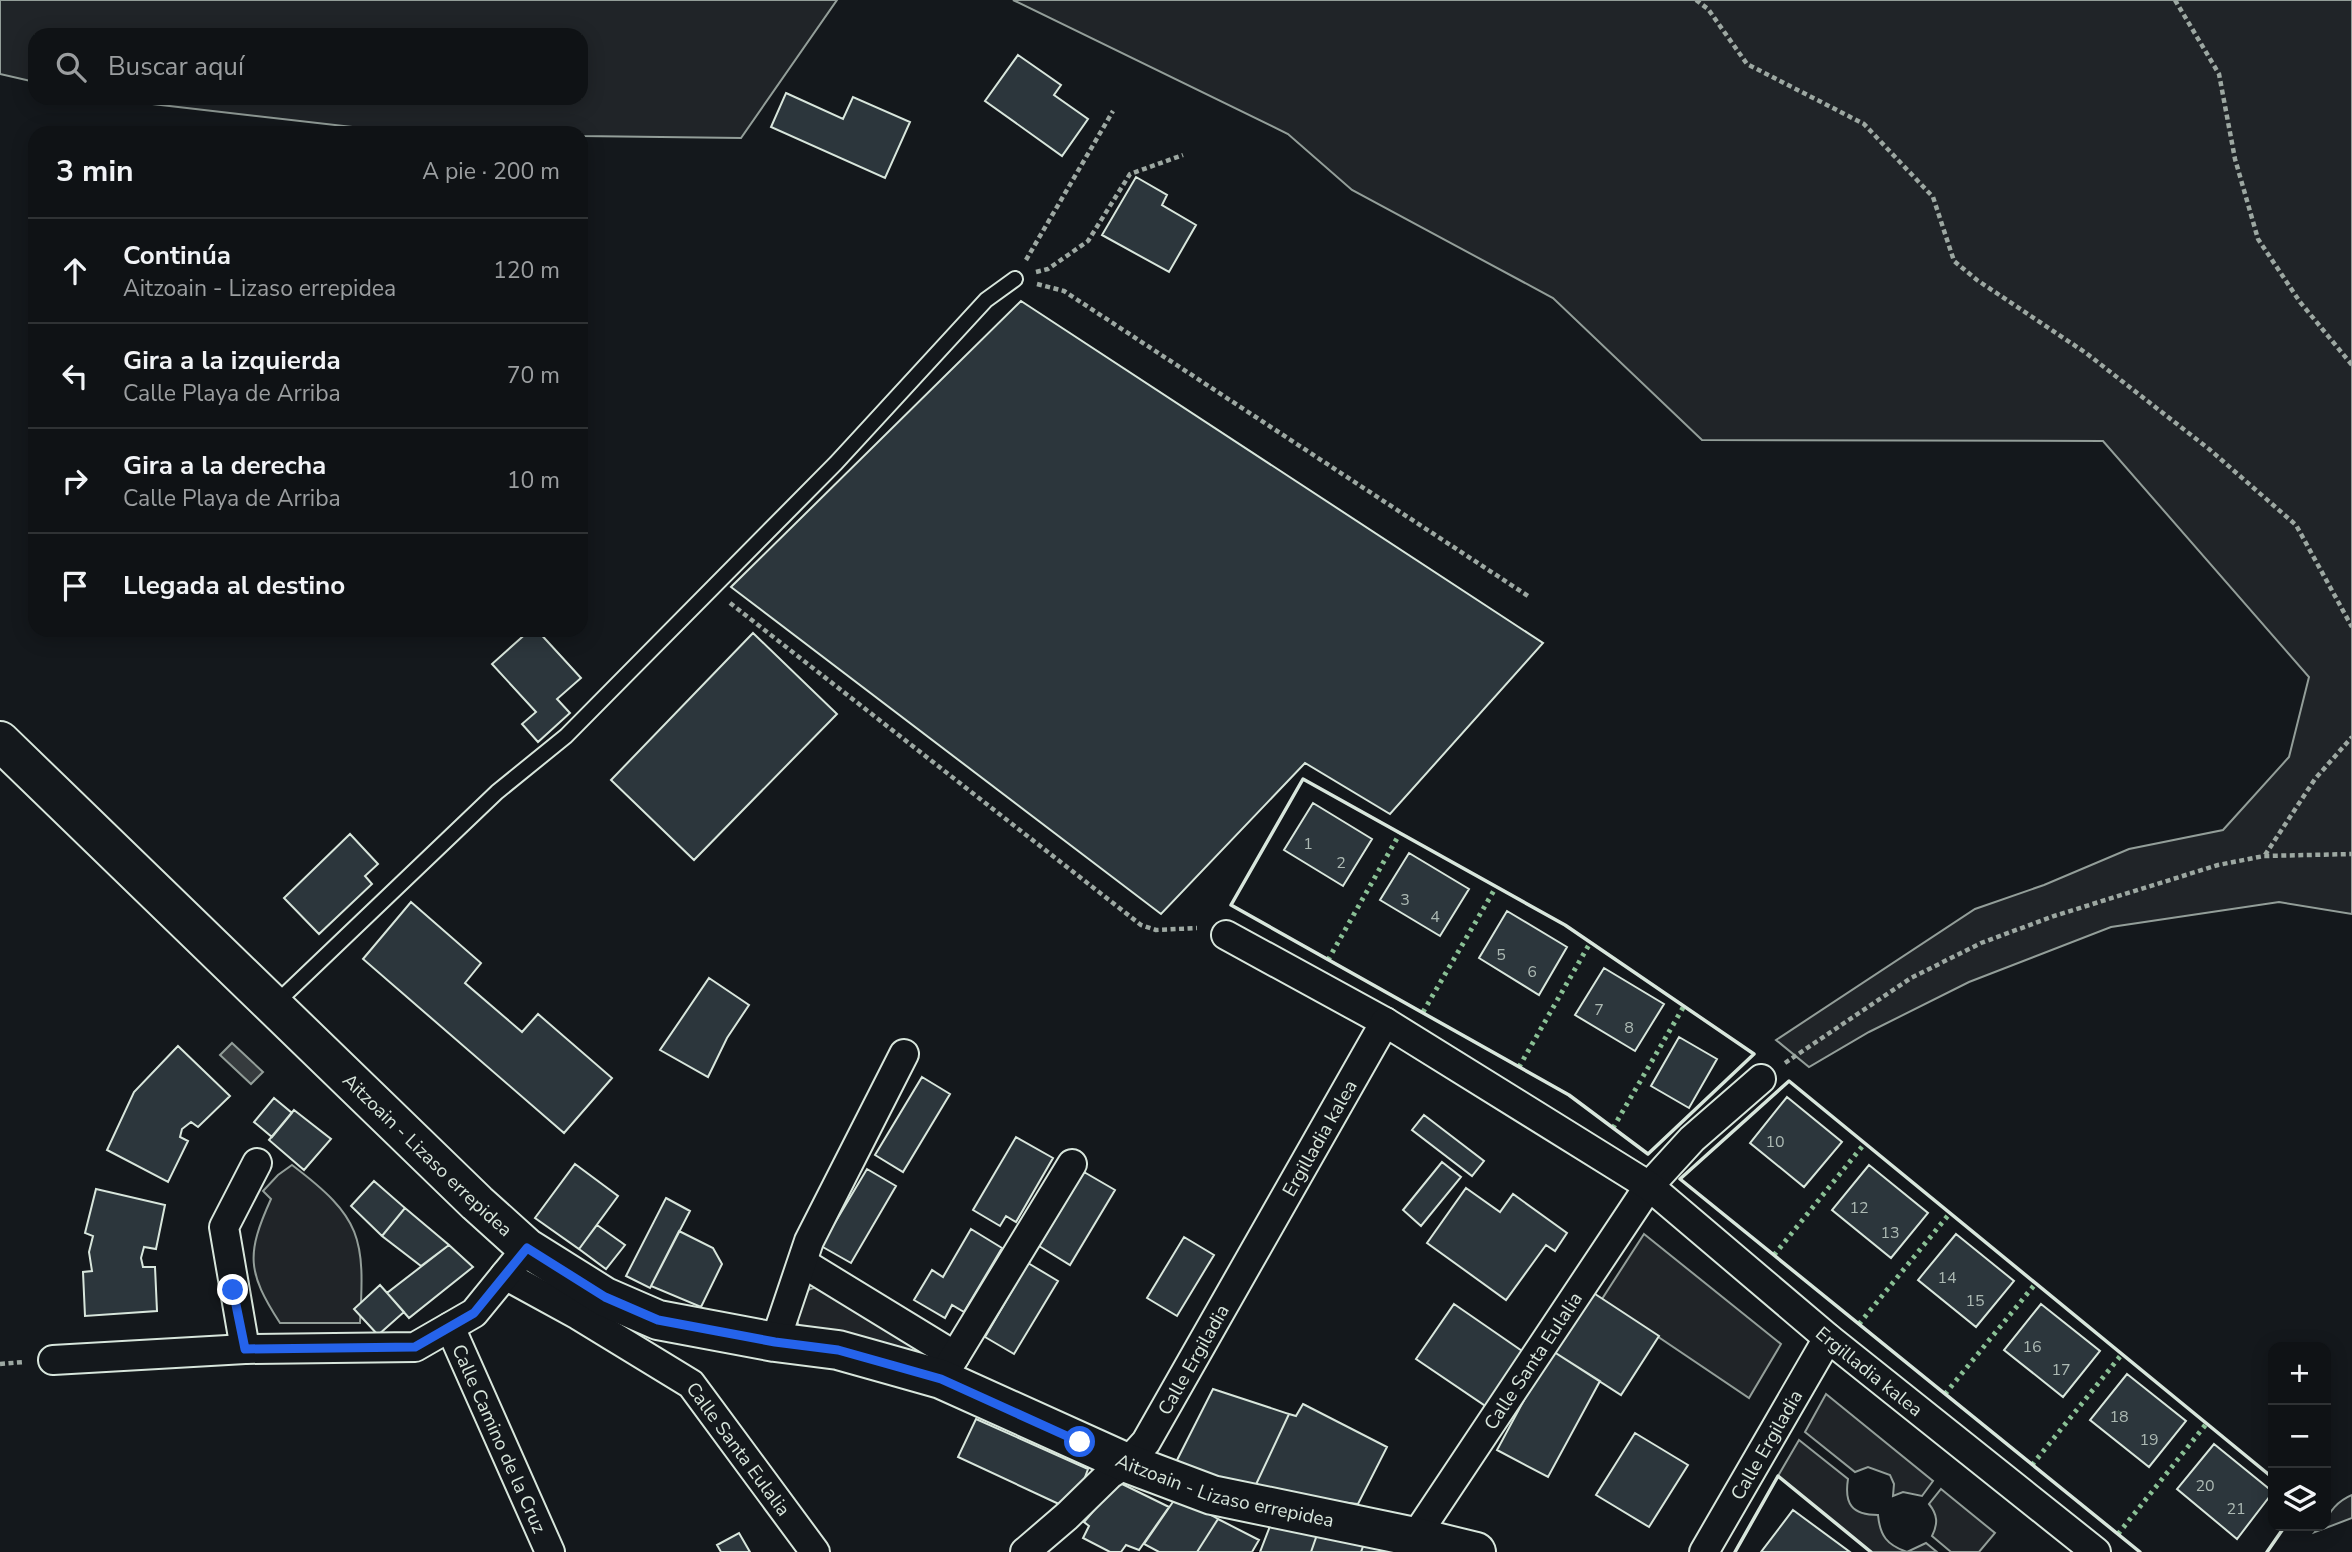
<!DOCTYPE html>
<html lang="es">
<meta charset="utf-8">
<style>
body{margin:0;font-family:"Nunito Sans",sans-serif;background:#181b1e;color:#f1f3f6}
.controls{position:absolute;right:21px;bottom:21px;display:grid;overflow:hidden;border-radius:14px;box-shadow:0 4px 18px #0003}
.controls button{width:63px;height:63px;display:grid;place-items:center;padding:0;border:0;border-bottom:2px solid #2f3234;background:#0f1215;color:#f1f3f6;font:35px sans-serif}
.stop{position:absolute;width:21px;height:21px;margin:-16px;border:5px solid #2563eb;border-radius:50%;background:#fff}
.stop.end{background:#2563eb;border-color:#fff;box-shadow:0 2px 7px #0008}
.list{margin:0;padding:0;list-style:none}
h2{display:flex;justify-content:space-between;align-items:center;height:91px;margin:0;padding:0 28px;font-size:30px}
h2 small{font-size:23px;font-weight:400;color:#9b9ea0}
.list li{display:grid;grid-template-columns:46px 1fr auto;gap:21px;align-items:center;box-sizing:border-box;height:105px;padding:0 28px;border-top:2px solid #2f3234}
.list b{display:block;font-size:26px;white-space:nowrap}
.list p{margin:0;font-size:23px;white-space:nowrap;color:#9b9ea0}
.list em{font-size:23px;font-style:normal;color:#9b9ea0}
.icon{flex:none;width:38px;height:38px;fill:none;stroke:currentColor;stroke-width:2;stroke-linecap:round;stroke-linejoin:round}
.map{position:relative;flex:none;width:2352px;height:1552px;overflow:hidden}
.search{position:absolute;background:#0f1215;box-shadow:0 4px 18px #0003;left:28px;top:28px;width:560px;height:77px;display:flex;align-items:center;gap:18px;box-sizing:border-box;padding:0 24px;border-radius:21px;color:#9b9ea0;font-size:26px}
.panel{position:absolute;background:#0f1215;box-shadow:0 4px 18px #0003;left:28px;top:126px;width:560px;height:511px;border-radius:21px}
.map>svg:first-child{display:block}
.green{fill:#202428;stroke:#939e99;stroke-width:2}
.water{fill:#363b3e;stroke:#939e99;stroke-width:2}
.building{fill:#2c363c;stroke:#d8e6dc;stroke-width:2}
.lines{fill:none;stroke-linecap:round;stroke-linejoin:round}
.lane-casing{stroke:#d8e6dc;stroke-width:18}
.street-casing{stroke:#d8e6dc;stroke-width:32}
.secondary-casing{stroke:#d8e6dc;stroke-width:42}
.path{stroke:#9da8a2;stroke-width:4.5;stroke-dasharray:5 3.5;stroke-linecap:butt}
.lane{stroke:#14181c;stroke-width:14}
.street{stroke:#14181c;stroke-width:28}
.secondary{stroke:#14181c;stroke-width:38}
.hedge{stroke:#8ac095;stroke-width:5;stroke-dasharray:3.5 5;stroke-linecap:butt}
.wall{stroke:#d8e6dc;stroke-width:3.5}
.route{stroke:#2563eb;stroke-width:9}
.labels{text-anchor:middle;stroke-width:5;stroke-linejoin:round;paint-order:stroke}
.number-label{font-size:16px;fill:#adbab4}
.street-label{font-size:19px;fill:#d8e6dc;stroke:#14181c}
</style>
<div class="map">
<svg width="2352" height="1552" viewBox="0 0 2352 1552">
<rect width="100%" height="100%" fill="#14181c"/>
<path class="green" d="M0,0H837L741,138L581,136V133H405L109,99L106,98H581V35H35V82L0,74Z
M1013,0H2352V914L2279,902L2111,927L1969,982L1869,1032L1809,1067L1776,1040L1975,909L2044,885L2129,849L2223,830L2289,757L2309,677L2103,441L1702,440L1553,298L1352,190L1288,134Z
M292,1165C362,1218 365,1237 360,1323H280C247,1272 246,1254 271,1199L263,1191L278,1175Z
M1644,1234L1781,1344L1749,1398L1602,1299Z
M816,1287L926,1352L928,1357L842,1334L799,1326L796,1319L808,1290Z
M1826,1394L1933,1481L1922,1496L1903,1492L1893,1496L1894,1484L1890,1475L1868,1467L1855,1472L1805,1432Z
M1799,1440L1848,1479C1844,1504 1852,1515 1878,1515C1880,1536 1887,1545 1907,1552L1926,1543L1937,1552H1871L1778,1476Z
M1941,1489L1995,1533L1979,1552H1951L1932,1536C1938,1524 1938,1515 1929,1504Z
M2352,1495V1518L2315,1532L2320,1526H2326C2326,1512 2340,1500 2352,1495Z"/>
<path class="water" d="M232,1043L263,1072L251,1084L220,1055Z"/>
<path class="building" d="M1018,55L1061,85L1054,95L1088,119L1062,156L985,101Z
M786,93L843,119L853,97L910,122L885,178L771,127Z
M1136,177L1167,195L1162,205L1196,225L1169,272L1102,235Z
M1021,301L1543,643L1390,814L1305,763L1161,914L731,587Z
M530,630H537L581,678L557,699L570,713L538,742L522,724L536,712L492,664Z
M753,633L837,714L694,860L611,780Z
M1313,803L1372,839L1343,886L1284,850Z
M350,834L378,864L365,876L372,884L319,934L284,898Z
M1409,853L1469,889L1440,936L1380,900Z
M411,902L481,963L465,983L522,1032L538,1014L612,1078L564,1133L363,959Z
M1507,911L1567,947L1539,995L1479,958Z
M1604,968L1664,1004L1635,1051L1575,1015Z
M709,978L749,1005L727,1038L708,1077L660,1050Z
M1679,1037L1717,1059L1689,1108L1651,1086Z
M178,1046L230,1096L198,1127L191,1122L182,1129L180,1137L188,1141L168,1182L107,1150L134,1092Z
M922,1077L950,1094L903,1172L875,1155Z
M1787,1097L1842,1142L1804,1187L1750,1143Z
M274,1098L292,1113L272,1137L254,1122Z
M294,1110L331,1139L304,1170L269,1140Z
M1424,1115L1484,1161L1472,1176L1412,1130Z
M1016,1137L1053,1158L1016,1222L1006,1216L1000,1226L973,1210Z
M1442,1162L1461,1177L1421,1226L1403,1210Z
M575,1164L618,1196L579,1249L535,1218Z
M1869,1165L1928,1213L1891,1258L1832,1210Z
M867,1169L896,1186L851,1263L821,1246Z
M1084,1172L1115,1190L1070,1265L1039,1246Z
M374,1181L405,1208L382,1236L351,1206Z
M1466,1188L1500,1212L1513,1194L1567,1233L1555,1251L1546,1245L1506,1300L1427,1243Z
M96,1189L165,1205L156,1249L144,1247L141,1258L143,1267H155L157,1311L85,1316L83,1272L92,1271L89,1252L93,1236L85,1233Z
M666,1198L690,1211L650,1288L626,1276Z
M405,1208L449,1245L421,1266L382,1236Z
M597,1225L625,1245L606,1269L579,1249Z
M971,1229L1002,1248L964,1312L952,1305L945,1318L914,1300L932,1270L943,1277Z
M679,1231L713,1248L722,1264L701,1307L651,1286Z
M1956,1234L2014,1281L1976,1327L1918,1280Z
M1184,1237L1214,1255L1177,1316L1147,1298Z
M449,1245L473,1267L409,1318L387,1293Z
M1028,1263L1058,1281L1014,1354L985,1337Z
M380,1285L404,1312L378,1335L354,1309Z
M1589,1290L1659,1336L1621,1395L1551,1350Z
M1454,1304L1525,1353L1487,1407L1416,1359Z
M2041,1304L2100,1351L2063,1397L2004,1350Z
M1551,1350L1600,1381L1548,1477L1497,1450Z
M2127,1374L2186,1421L2149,1467L2090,1420Z
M1213,1389L1289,1414L1252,1493L1174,1466Z
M1303,1404L1387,1447L1358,1504L1252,1493L1289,1414L1296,1416Z
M976,1419L1088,1469L1080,1491L1061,1505L958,1457Z
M1635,1433L1688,1465L1649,1527L1596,1495Z
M2214,1444L2273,1492L2237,1539L2177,1489Z
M1118,1482L1169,1507L1139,1550L1126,1545L1121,1552H1110L1083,1538L1089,1526L1084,1522Z
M1177,1496L1218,1519L1197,1552H1159L1144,1544Z
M1793,1510L1850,1552H1761Z
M1218,1519L1259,1540L1252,1552H1197Z
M1272,1521L1319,1529L1311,1552H1260Z
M1319,1529L1365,1541L1361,1552H1311Z
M739,1533L750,1552H721L717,1545Z
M1365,1541L1401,1552H1361Z"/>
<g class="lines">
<defs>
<path id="lane" d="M274,1005L497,792L566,736L836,463L986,300L1015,279"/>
<g id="street">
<path d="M1226,935L1385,1022"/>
<path d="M803,1263L955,1356"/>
<path id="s1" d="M505,1275L578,1315L691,1384L815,1552"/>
<path id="s2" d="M450,1327L550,1552"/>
<path d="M775,1342L809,1241L904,1054"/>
<path d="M245,1349L224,1227L257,1163"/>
<path d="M53,1360L245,1349L415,1347L474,1313L527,1248"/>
<path d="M941,1379L1072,1164"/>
<path id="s3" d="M1415,1537L1649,1186L1692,1139L1761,1079"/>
<path id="s4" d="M1025,1552L1067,1516L1110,1474L1127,1463L1146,1442L1385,1022L1649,1186L1828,1338L2096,1552"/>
<path id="s5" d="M1704,1552L1828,1338"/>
</g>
<g id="secondary">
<path id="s6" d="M0,741L477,1203L527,1248L605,1297L658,1320L775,1342L838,1350L895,1366L941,1379L1127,1463L1212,1495L1415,1537L1476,1552"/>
</g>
</defs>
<use href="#lane" class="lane-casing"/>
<use href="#street" class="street-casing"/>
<use href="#secondary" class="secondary-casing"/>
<path class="path" d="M1696,0L1708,9L1747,64L1864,124L1933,197L1954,261L1977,280L2086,353L2209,449L2296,525L2352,627
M2175,0L2219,74L2235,159L2258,239L2300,302L2352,365
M1026,260L1113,111
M1036,272L1048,269L1088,241L1130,174L1183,155
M1037,284L1064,291L1528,596
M730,603L1141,925L1156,930L1197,928
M2265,855L2315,779L2352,737
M1785,1063L1911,978L1981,943L2054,916L2218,865L2264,856L2352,854
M0,1364L24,1362"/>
<use href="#lane" class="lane"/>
<use href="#street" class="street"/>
<use href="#secondary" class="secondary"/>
<path class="hedge" d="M1328,960L1400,833
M1423,1012L1496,887
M1519,1067L1590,943
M1613,1128L1684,1006
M1774,1255L1865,1143
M1859,1324L1950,1213
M1945,1394L2036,1283
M2032,1465L2122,1354
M2118,1534L2207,1423"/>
<path class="wall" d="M1303,779L1565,925L1754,1054L1648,1154L1569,1095L1231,905Z
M1735,1552L1778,1476L1871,1552
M2140,1552L1680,1179L1789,1081L2273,1478
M2267,1552L2285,1526"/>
</g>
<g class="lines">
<path class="route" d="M233,1290L245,1349L415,1347L474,1313L527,1248L605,1297L658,1320L775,1342L838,1350L895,1366L941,1379L1080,1442"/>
</g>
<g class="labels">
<g class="number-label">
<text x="1308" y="849">1</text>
<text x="1341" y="868">2</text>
<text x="1405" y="905">3</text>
<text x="1435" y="922">4</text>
<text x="1501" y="960">5</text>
<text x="1532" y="977">6</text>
<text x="1599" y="1015">7</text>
<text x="1629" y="1033">8</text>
<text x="1775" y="1147">10</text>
<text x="1859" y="1213">12</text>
<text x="1890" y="1238">13</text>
<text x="1947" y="1283">14</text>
<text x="1975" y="1306">15</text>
<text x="2032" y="1352">16</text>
<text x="2061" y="1375">17</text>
<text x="2119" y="1422">18</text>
<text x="2149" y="1445">19</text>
<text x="2205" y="1491">20</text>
<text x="2236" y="1514">21</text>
</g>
<g class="street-label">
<text dy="7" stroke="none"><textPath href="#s4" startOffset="514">Ergilladia kalea</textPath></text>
<text dy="7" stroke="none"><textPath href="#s6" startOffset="595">Aitzoain - Lizaso errepidea</textPath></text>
<text dy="7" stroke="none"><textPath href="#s4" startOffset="259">Calle Ergiladia</textPath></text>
<text dy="7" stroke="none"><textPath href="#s3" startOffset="212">Calle Santa Eulalia</textPath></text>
<text dy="7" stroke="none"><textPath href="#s4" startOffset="1246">Ergilladia kalea</textPath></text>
<text dy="7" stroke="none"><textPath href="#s2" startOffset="122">Calle Camino de la Cruz</textPath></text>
<text dy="7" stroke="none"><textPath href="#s5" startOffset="124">Calle Ergiladia</textPath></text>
<text dy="7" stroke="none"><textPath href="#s1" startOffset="296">Calle Santa Eulalia</textPath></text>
<text dy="7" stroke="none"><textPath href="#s6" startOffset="1477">Aitzoain - Lizaso errepidea</textPath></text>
</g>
</g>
</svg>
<div class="controls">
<button>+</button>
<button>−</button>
<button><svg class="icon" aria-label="layers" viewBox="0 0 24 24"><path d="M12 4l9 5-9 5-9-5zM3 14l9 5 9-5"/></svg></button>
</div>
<div class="stop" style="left:1080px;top:1442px"></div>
<div class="stop end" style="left:233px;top:1290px"></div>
<div class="search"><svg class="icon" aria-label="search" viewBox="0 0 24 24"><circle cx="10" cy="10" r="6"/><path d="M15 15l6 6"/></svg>Buscar aquí</div>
<section class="panel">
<h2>3 min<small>A pie · 200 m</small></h2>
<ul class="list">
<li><svg class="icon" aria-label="ahead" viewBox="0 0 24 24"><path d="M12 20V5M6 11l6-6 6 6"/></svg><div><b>Continúa</b><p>Aitzoain - Lizaso errepidea</p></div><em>120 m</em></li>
<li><svg class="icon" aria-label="left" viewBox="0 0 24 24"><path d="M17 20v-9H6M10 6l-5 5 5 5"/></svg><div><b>Gira a la izquierda</b><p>Calle Playa de Arriba</p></div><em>70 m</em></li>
<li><svg class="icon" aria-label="right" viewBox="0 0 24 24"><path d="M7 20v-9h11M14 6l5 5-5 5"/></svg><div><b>Gira a la derecha</b><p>Calle Playa de Arriba</p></div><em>10 m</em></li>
<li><svg class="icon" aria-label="arrive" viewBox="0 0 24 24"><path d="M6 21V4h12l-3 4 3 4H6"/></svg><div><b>Llegada al destino</b></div></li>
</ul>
</section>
</div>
